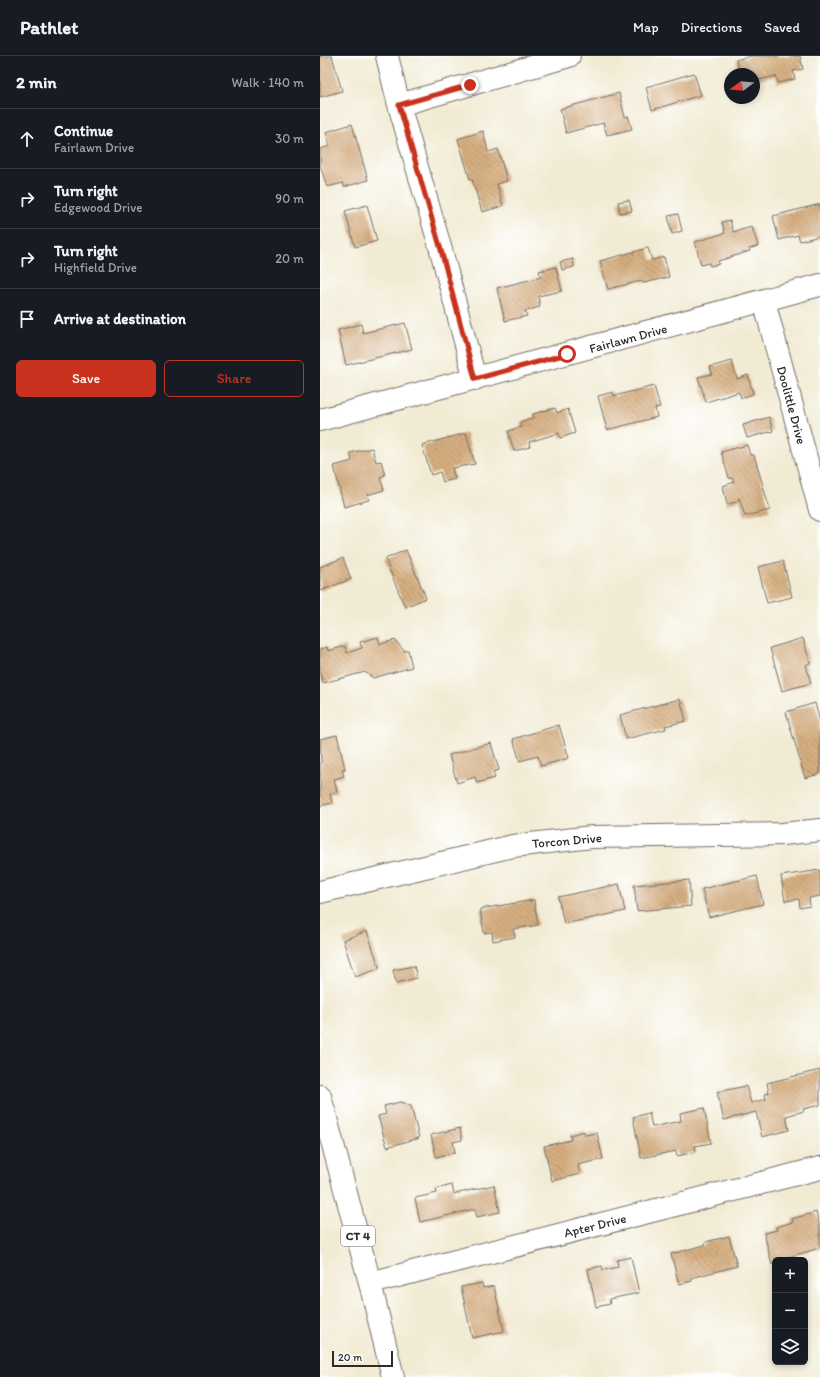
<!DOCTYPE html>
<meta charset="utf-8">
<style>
body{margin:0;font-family:Itim,sans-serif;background:#20242c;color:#f1f3f6}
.controls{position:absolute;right:12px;bottom:12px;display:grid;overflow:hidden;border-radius:6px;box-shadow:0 2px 6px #0003}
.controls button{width:36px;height:36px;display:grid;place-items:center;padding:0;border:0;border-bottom:1px solid #363941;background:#171b24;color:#f1f3f6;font:20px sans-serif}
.compass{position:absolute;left:404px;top:12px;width:36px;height:36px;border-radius:50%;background:#171b24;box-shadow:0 2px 6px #0003;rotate:254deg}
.scale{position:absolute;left:12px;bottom:10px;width:61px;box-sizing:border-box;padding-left:4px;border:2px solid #2b2b2b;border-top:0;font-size:11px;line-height:14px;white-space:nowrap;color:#2b2b2b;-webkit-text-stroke:3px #fff;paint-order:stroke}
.stop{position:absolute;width:12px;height:12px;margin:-9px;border:3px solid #c8321e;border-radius:50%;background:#fff}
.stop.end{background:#c8321e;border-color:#fff;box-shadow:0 1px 4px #0008}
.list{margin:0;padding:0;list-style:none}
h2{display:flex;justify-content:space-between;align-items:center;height:52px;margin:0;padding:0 16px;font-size:17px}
h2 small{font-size:13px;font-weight:400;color:#9ea1a6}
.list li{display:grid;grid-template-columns:26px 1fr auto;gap:12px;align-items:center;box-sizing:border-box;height:60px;padding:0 16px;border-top:1px solid #363941}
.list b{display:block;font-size:15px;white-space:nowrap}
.list p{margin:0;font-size:13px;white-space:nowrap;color:#9ea1a6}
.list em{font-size:13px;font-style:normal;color:#9ea1a6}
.actions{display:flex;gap:8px;padding:12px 16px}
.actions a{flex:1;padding:9px 0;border:1px solid #c8321e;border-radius:6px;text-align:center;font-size:14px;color:#c8321e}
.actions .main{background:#c8321e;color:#fff}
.icon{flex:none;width:22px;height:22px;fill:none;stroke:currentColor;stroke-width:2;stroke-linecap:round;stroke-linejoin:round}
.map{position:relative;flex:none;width:500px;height:1321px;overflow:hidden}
header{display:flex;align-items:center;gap:24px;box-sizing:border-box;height:56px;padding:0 20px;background:#171b24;border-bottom:1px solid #363941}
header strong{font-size:19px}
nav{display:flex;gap:22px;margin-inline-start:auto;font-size:14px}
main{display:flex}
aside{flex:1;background:#171b24}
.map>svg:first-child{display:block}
.building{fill:url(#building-back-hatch)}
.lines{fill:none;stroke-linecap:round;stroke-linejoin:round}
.minor-casing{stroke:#716e66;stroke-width:24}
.major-casing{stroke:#716e66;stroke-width:24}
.minor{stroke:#fff;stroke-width:22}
.major{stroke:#fff;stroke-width:22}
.route{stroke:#c8321e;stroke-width:5}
.labels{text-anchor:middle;stroke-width:3;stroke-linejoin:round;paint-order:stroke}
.shield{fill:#fff;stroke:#6b6b6b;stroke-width:1}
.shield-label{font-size:12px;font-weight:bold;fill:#2b2b2b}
.street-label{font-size:13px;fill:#2b2b2b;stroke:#fff}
</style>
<header>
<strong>Pathlet</strong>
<nav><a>Map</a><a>Directions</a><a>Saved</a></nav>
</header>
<main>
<aside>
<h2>2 min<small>Walk · 140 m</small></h2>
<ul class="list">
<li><svg class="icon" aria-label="ahead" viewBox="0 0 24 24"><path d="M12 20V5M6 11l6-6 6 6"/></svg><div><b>Continue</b><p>Fairlawn Drive</p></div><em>30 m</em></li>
<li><svg class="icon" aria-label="right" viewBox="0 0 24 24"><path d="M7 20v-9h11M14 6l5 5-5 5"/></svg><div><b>Turn right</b><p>Edgewood Drive</p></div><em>90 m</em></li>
<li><svg class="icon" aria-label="right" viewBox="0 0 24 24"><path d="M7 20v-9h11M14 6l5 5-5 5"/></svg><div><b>Turn right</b><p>Highfield Drive</p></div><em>20 m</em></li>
<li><svg class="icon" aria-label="arrive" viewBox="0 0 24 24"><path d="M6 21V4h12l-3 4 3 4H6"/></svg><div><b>Arrive at destination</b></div></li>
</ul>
<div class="actions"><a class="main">Save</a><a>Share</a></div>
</aside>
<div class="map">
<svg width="500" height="1321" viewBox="0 0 500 1321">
<defs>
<pattern id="building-back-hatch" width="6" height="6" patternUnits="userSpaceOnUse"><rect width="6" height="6" fill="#d6ae80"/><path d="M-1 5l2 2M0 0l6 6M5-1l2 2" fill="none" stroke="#ae8e69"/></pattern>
</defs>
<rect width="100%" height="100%" fill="#fff"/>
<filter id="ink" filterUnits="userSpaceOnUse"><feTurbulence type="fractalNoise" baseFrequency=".025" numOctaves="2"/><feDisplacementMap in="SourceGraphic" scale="8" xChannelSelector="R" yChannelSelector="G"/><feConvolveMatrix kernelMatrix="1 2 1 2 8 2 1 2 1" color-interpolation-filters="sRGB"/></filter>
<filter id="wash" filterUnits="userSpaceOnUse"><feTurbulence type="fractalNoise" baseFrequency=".012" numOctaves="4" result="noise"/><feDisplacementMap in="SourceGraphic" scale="16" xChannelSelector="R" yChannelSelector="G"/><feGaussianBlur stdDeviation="0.9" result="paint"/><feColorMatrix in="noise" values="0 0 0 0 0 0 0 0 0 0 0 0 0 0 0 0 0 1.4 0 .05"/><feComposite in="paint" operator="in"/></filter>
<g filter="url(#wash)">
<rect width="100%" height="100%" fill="#f2ebd4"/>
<g id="blocks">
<path class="building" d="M0,0H12L22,35L0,41Z
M431,0H480L483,13L473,15L475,23L458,27L456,20L434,25V18H420L416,4Z
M374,17L381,39L332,54L326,31Z
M299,37L305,61L308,60L312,73L287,79L283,67L246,77L240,53Z
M32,68L48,124L24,131L23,127L7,131L0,109V93L10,90L6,76Z
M163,75L168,96L178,93L187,125L177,128L183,150L162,156L152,123H150L138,83Z
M309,144L312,155L300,157L298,146Z
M500,148V180L480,185L478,179L459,184L453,160Z
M47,149L57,185L35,191L25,155Z
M358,158L362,175L352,178L348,160Z
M410,164L413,176L432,171L438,190L429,193L430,195L398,205L399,208L390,210L389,207L381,209L375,186L405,177L402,166Z
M328,192L332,204L344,201L349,221L324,227L321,225L288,233L280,205Z
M253,203L254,211L242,214L240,206Z
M236,211L242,235L218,240L220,251L205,255L207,260L185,265L177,232L221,221L219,215Z
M85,267L92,293L26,309L18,274L41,268L43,277Z
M412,305L417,323L428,319L433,338L421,342L419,336L386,346L378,321L392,318L390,311Z
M334,330L340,351L335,352L337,361L287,374L278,340L293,336L294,340Z
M235,352L237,357L248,353L255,377L240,382L239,377L209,386L210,391L194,395L188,375L201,371L200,366L214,361L213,358Z
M449,361L453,375L427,382L423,369Z
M146,377L155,408L132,412L135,423L123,426L120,416L111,419L102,389Z
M427,389L430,399H434L450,454L425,460L419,442L417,446L407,448L403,430L414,426L412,422H409L401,396Z
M52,392L56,406L61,405L65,419L60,421L64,434L47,439L49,444L24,451L14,410L32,405L30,397Z
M86,494L106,542L85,551L65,503Z
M23,502L31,523L0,535V511Z
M463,505L472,541L447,547L438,511Z
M58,581L60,588L75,584L84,595L88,594L92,611L53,622L45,616L3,627L0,617V593L7,591L8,595L25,590L27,597L42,592L40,586Z
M483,582L490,607L486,609L491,627L462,635L450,592Z
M360,643L366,665L345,670L346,673L306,683L300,659Z
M495,647L500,666V718L485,722L466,656Z
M239,669L249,702L221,710L218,700L200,705L193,683Z
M17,679L25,713H22L24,720L14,723L17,736L10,738L12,747L0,750V706H1L0,683Z
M171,687L179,714L173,716L175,722L157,727L155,721L137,727L129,699Z
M500,814V840L489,842L490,850L480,852L479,843L465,845L461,820Z
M437,820L443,848L389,861L382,833Z
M369,824L371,850L317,855L314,829Z
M299,828L305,855L244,868L238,841Z
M214,844L218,869L193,873L195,881L173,885L172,876L164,877L160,853Z
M47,875L59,911L58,913L35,921L23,884Z
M94,910L97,922L76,927L73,914Z
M500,1014V1049L483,1053L484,1055L466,1060L469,1074L442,1081L436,1056L404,1064L397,1036L426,1030L431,1047L446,1043L445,1038L449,1037L447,1027Z
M80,1046L91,1050L99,1082L67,1091L58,1060L66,1058L64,1050Z
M384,1052L391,1087L375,1090L376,1096L357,1100L356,1095L321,1102L313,1061L329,1057L332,1071L361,1065L360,1057Z
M140,1072L142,1084L133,1086L135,1096L116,1101L111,1079Z
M264,1075L265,1079L277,1077L283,1103L258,1109L260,1118L232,1125L224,1090L251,1084L250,1079Z
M132,1129L134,1138L174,1129L180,1156L157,1161L155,1153L100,1166L95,1142L117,1137L116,1133Z
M496,1156L500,1172V1192L468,1201L469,1204H455V1208L452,1209L444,1177L457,1174L456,1171L473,1166L472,1163Z
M409,1180L417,1210L371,1222L372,1225L359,1228L351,1198L385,1189L386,1186Z
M311,1201L319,1237L289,1243L290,1248L276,1251L268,1213L282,1210L283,1214L298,1211L297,1204Z
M162,1227L163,1232L174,1230L184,1275L152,1282L141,1231Z"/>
</g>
</g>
<g filter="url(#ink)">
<use href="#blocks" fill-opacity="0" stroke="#716e66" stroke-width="1"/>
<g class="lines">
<defs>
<path id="minor" d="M67,0L79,49L121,194L155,323
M79,49L249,0
M444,245L500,454
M0,364L500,229
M0,836L193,790L272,781L462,778L500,774
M50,1227L500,1112"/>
<path id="major" d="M0,1040L50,1227L73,1321"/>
</defs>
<use href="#minor" class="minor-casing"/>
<use href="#major" class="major-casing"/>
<use href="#minor" class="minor"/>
<use href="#major" class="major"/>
</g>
</g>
<g class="lines" filter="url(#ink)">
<path class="route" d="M150,29L79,49L121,194L155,323L247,298"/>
</g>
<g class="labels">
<rect class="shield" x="21" y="1170" width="34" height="20" rx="3"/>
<g class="shield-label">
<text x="38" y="1184">CT 4</text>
</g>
<g class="street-label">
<text transform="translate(308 282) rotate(-15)" y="5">Fairlawn Drive</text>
<text transform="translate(472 349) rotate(75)" y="5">Doolittle Drive</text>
<text transform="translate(247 784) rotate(-5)" y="5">Torcon Drive</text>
<text transform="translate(275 1169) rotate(-14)" y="5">Apter Drive</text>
</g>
</g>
</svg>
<div class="controls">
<button>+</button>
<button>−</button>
<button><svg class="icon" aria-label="layers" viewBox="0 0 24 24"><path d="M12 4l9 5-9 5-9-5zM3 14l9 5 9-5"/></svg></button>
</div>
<svg class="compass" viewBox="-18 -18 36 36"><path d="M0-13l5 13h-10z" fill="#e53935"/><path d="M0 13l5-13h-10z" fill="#9ea1a6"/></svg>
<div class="scale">20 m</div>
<div class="stop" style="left:247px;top:298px"></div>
<div class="stop end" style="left:150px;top:29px"></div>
</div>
</main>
